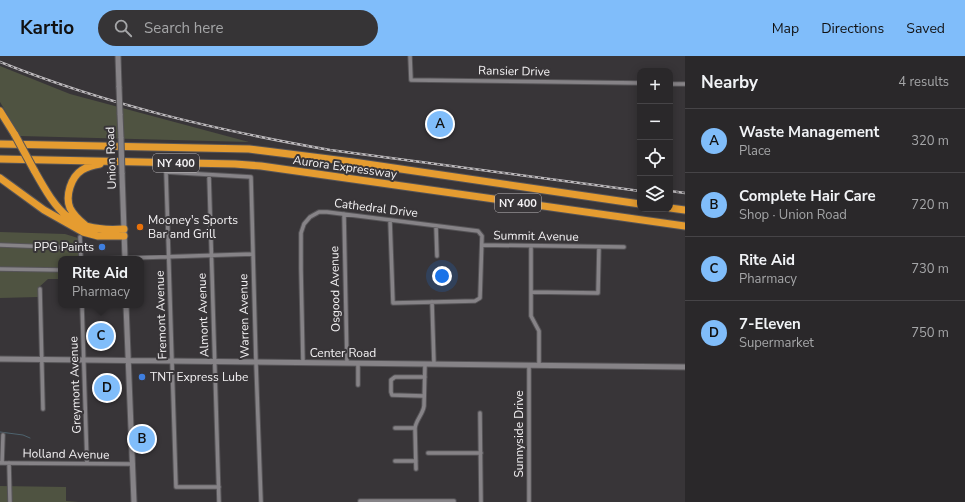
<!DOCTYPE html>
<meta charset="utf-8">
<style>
body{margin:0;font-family:"Nunito Sans",sans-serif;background:#363436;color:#f1f3f6}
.controls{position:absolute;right:12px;top:12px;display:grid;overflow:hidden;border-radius:8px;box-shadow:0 2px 10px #0003}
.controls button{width:36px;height:36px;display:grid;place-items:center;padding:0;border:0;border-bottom:1px solid #464447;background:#2a282a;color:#f1f3f6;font:20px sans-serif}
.you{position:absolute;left:442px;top:220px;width:14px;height:14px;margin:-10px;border:3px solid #fff;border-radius:50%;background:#1a73e8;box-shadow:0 0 0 6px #1a73e833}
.badge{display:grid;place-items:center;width:26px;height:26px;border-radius:50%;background:#80bdfa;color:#111;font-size:13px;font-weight:700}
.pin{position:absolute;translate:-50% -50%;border:2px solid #fff;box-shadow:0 1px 4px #0006}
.popup{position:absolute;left:58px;top:200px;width:86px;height:52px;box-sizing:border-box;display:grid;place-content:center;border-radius:8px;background:#2a282a;filter:drop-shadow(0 1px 3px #0005);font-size:13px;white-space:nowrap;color:#a5a6a8}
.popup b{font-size:15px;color:#f1f3f6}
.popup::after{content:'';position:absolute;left:50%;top:100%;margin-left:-8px;border:8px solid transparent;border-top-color:#2a282a}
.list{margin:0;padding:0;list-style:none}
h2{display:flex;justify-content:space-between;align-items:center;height:52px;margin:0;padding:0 16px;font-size:17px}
h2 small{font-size:13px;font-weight:400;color:#a5a6a8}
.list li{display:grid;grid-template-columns:26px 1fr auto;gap:12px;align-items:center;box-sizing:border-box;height:64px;padding:0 16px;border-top:1px solid #464447}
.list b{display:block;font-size:15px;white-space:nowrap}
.list p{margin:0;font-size:13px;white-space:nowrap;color:#a5a6a8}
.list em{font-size:13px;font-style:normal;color:#a5a6a8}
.icon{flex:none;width:22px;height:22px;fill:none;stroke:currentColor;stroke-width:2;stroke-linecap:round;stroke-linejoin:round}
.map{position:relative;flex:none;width:685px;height:446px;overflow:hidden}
header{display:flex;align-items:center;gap:24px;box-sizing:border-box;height:56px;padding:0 20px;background:#80bdfa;color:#111}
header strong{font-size:19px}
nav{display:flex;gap:22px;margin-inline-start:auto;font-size:14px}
.search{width:280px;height:36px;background:#363436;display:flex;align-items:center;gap:10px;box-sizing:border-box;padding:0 14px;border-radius:22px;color:#a5a6a8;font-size:15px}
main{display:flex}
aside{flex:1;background:#2a282a}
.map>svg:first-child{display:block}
.green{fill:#4f5341}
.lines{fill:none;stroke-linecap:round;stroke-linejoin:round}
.stream{stroke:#4e636e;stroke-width:1}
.minor-casing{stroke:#565457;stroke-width:5.5}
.secondary-casing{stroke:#565457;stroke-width:7}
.motorway-casing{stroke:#565457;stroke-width:9}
.minor{stroke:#868387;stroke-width:3.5}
.secondary{stroke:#868387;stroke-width:5}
.motorway{stroke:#e59c30;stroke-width:7}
.rail-casing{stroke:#bdbabd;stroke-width:2.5}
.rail{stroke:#383538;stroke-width:1;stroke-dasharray:3;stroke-linecap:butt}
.secondary-bridge-casing{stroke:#565457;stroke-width:7;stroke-linecap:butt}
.motorway-bridge-casing{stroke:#565457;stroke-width:9;stroke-linecap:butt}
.secondary-bridge{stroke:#868387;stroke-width:5}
.motorway-bridge{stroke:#e59c30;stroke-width:7}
.food-dot{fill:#e8710a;stroke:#383538;stroke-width:1.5}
.shop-dot{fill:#3f7fe0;stroke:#383538;stroke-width:1.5}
.labels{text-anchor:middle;stroke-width:4;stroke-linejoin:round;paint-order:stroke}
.shield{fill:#383538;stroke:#bbb9bb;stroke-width:1}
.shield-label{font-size:11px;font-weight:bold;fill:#f3f1f3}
.street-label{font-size:12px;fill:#f3f1f3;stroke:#383538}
.poi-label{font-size:12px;fill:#f3f1f3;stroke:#383538;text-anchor:start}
</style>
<header>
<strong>Kartio</strong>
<div class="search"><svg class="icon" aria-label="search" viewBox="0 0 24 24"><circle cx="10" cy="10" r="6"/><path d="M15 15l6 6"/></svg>Search here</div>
<nav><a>Map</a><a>Directions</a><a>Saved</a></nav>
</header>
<main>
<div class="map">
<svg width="685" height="446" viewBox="0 0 685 446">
<rect width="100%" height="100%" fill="#383538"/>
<path class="green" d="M0,10L70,38L249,86L20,80L0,46Z
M0,176L65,178L78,182V203H61V223H48L38,232V241L0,242Z
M0,430L66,431V445L79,446H0Z"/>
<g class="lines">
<path class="stream" d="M0,376L23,379L30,382"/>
<defs>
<path id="minor" d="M410,0L411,24L640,27
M670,28H685
M209,119L219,446
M344,158L347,307
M436,170L437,200
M80,181L81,203
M0,189L81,192
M482,189L624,191
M531,190V260L539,275V309
M99,203L253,198
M0,213L61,214
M40,233L43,353
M531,236L598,237L599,191
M432,246L434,308
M82,249L87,407
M303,307L301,213V177L304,168L310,161L319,156H327L478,175L482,180L480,242L475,245L393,247L390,164
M358,329V307
M424,340L392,339L391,336V324L395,321H425
M480,357L481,446
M395,372H415
M428,397H481
M395,405H416
M0,407L133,408
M2,407L3,379
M9,407L10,446
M416,413L415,372C416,364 423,358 424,350L425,308
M219,431H176L166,116L251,121L256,307L261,446
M360,445H454
M529,446V309"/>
<path id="secondary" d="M118,0L119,31
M120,58L121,82
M122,117L125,203
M126,249L134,446
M0,303L685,311"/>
<path id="motorway" d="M0,55L15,79
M0,88L249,93L353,106L640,148
M0,103L235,108L261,110L685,170
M34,114C58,157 71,177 124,173
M0,122L44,154L83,176L98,180H124
M670,152L685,154
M85,169C79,164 73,158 70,152C65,140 71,121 82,114C87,111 94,109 100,108"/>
</defs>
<use href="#minor" class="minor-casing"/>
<use href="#secondary" class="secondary-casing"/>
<use href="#motorway" class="motorway-casing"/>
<use href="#minor" class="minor"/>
<use href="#secondary" class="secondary"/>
<use href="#motorway" class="motorway"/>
<defs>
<path id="rail" d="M0,6C107,49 216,74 330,94L640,135
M670,135L685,137"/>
</defs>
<use href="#rail" class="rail-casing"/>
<use href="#rail" class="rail"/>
<defs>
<path id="secondary-bridge" d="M119,31L120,58
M121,82L122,117"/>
<path id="motorway-bridge" d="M15,79L34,114"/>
</defs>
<use href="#secondary-bridge" class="secondary-bridge-casing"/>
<use href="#motorway-bridge" class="motorway-bridge-casing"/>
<use href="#secondary-bridge" class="secondary-bridge"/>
<use href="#motorway-bridge" class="motorway-bridge"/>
</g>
<circle class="food-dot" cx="140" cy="171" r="4"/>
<g class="shop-dot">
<circle cx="102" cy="191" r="4"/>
<circle cx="142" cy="321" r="4"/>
</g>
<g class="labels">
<g class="shield">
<rect x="153" y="98" width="46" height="18" rx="3"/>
<rect x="495" y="138" width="46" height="18" rx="3"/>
</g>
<g class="shield-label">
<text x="176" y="111">NY 400</text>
<text x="518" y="151">NY 400</text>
</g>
<g class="street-label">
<text transform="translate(514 15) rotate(1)" y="4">Ransier Drive</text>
<text transform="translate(111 102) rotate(-92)" y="4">Union Road</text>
<text transform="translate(345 111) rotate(8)" y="4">Aurora Expressway</text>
<text transform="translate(376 152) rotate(7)" y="4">Cathedral Drive</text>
<text transform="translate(536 180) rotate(1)" y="4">Summit Avenue</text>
<text transform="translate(335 233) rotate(-91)" y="4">Osgood Avenue</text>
<text transform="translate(161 259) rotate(-92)" y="4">Fremont Avenue</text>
<text transform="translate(203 259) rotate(-92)" y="4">Almont Avenue</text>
<text transform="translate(244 260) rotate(-91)" y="4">Warren Avenue</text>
<text x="343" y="301">Center Road</text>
<text transform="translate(75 329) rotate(-92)" y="4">Greymont Avenue</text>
<text transform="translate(519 378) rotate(-90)" y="4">Sunnyside Drive</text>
<text transform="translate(66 398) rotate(1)" y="4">Holland Avenue</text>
</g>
<g class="poi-label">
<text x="148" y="168">Mooney's Sports<tspan x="148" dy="14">Bar and Grill</tspan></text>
<text x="94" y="195" text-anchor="end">PPG Paints</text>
<text x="150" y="325">TNT Express Lube</text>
</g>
</g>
</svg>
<div class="controls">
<button>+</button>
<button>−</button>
<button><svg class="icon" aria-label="locate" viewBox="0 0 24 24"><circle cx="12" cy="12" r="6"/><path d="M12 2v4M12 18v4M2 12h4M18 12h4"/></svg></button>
<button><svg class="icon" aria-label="layers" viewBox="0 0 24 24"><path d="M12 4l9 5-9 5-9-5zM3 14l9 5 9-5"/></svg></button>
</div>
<div class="you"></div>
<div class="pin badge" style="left:440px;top:68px">A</div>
<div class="pin badge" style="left:142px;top:383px">B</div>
<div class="pin badge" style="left:101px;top:280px">C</div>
<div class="popup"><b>Rite Aid</b>Pharmacy</div>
<div class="pin badge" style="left:107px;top:332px">D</div>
</div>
<aside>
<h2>Nearby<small>4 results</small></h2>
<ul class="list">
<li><span class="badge">A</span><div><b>Waste Management</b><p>Place</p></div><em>320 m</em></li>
<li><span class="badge">B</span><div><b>Complete Hair Care</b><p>Shop · Union Road</p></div><em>720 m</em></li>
<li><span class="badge">C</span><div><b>Rite Aid</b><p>Pharmacy</p></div><em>730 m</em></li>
<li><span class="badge">D</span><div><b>7-Eleven</b><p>Supermarket</p></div><em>750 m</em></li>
</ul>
</aside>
</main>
